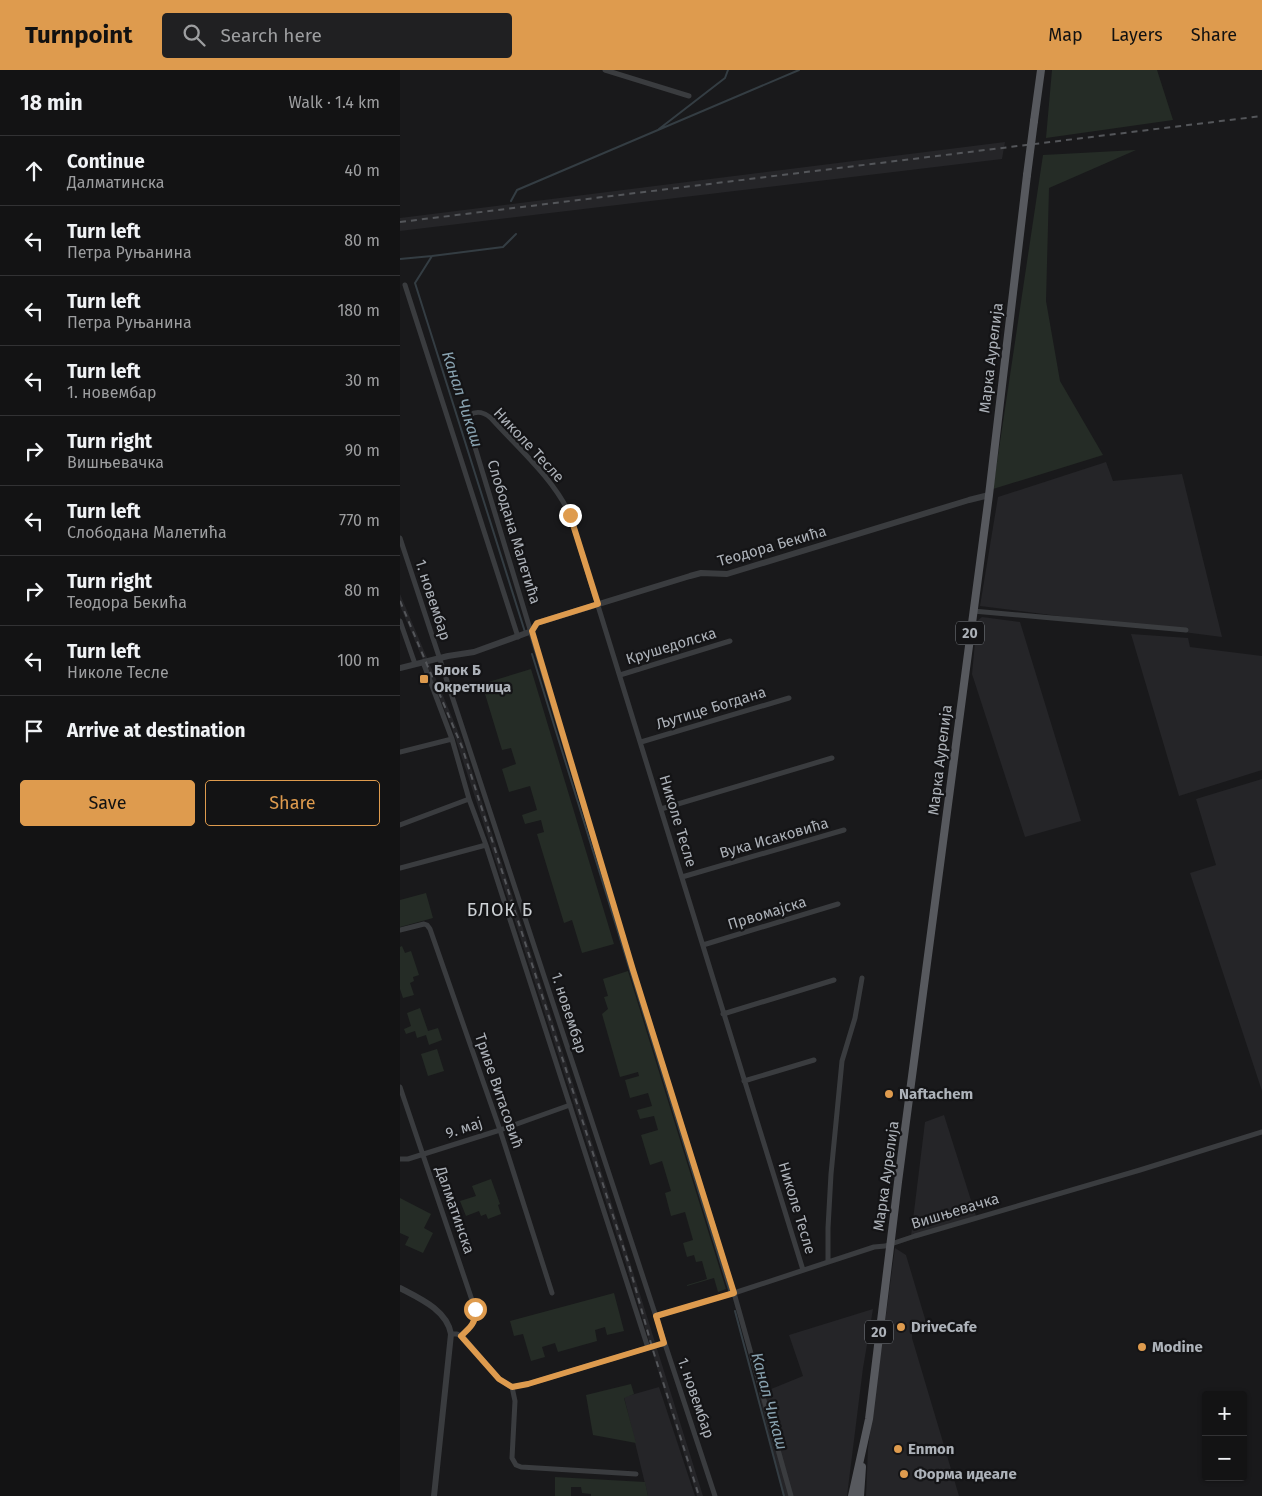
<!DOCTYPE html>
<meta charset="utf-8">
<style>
body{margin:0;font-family:"Fira Sans",sans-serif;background:#202022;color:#f1f3f6}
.controls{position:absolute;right:15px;bottom:15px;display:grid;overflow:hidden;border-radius:5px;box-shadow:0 1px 4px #0004}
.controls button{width:45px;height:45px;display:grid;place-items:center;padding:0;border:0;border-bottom:1px solid #323234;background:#131314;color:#f1f3f6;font:25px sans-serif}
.stop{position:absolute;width:15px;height:15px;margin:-11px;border:4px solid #de9b4e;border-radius:50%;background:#fff}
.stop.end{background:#de9b4e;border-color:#fff;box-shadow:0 1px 5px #0008}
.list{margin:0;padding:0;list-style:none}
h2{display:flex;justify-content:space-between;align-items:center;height:65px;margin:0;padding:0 20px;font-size:21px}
h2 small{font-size:16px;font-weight:400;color:#9d9ea0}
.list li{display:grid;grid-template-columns:32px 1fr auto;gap:15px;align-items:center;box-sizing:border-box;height:70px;padding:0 20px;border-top:1px solid #323234}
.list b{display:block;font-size:19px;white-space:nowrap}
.list p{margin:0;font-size:16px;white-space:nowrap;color:#9d9ea0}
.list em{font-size:16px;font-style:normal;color:#9d9ea0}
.actions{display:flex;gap:10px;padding:15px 20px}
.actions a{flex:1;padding:11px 0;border:1px solid #de9b4e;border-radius:5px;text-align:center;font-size:18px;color:#de9b4e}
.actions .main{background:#de9b4e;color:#111}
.icon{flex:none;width:28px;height:28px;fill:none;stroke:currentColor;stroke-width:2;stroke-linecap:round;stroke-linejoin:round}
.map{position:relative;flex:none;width:862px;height:1426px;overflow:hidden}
header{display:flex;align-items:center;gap:30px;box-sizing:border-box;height:70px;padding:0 25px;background:#de9b4e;color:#111}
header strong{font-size:24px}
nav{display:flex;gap:28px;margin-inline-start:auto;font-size:18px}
.search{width:350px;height:45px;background:#202022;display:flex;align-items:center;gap:12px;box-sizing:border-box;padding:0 18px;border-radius:5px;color:#9d9ea0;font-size:19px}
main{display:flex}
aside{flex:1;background:#131314}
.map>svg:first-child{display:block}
.built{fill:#252528}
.green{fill:#252c26}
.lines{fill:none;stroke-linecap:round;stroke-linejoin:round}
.stream{stroke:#343d43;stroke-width:2}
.minor{stroke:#3a3c3f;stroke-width:5}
.tertiary{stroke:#3a3c3f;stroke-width:6}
.primary{stroke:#57595e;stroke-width:8}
.rail{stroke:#54565a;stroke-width:2;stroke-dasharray:6 5;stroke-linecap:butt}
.primary-bridge{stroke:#57595e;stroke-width:8}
.route{stroke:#de9b4e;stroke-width:6}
.poi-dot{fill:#de9b4e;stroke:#141416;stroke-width:2}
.labels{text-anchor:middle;stroke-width:4.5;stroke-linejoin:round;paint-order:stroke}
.shield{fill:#141416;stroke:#7f8388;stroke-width:1}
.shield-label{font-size:14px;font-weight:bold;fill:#adb2b9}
.street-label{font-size:15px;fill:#adb2b9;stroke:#141416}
.poi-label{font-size:15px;font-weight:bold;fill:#adb2b9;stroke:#141416;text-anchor:start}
.water-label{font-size:16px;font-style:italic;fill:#88a2b0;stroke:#141416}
.quarter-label{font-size:18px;letter-spacing:1px;fill:#cdd1d5;stroke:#141416}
</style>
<header>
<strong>Turnpoint</strong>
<div class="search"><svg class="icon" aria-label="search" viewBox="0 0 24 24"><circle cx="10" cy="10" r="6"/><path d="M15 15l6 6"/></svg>Search here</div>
<nav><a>Map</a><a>Layers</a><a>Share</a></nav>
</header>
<main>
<aside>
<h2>18 min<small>Walk · 1.4 km</small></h2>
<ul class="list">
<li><svg class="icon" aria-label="ahead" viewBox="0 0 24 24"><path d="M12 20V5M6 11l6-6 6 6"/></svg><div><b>Continue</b><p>Далматинска</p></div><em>40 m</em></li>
<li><svg class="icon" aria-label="left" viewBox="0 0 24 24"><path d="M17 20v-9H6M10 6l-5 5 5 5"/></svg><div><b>Turn left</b><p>Петра Руњанина</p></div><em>80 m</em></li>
<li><svg class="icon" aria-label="left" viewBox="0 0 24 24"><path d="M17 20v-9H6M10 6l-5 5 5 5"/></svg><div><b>Turn left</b><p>Петра Руњанина</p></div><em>180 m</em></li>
<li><svg class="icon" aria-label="left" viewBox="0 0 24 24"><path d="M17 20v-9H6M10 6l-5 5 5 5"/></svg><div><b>Turn left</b><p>1. новембар</p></div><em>30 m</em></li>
<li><svg class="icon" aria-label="right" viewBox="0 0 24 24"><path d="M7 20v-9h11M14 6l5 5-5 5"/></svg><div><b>Turn right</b><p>Вишњевачка</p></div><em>90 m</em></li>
<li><svg class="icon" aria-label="left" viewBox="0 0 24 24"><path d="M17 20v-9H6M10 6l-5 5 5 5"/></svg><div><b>Turn left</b><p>Слободана Малетића</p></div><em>770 m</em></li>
<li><svg class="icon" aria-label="right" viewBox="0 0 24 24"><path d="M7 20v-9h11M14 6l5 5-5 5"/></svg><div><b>Turn right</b><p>Теодора Бекића</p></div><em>80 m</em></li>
<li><svg class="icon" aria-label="left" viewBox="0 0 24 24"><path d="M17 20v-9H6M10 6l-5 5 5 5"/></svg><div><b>Turn left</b><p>Николе Тесле</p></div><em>100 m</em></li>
<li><svg class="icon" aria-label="arrive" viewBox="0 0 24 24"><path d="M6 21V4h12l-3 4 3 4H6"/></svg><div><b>Arrive at destination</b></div></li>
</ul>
<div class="actions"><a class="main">Save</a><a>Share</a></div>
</aside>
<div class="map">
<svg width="862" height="1426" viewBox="0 0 862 1426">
<rect width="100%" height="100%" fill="#19191b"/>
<path class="built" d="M605,72L602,89L0,161V148Z
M706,392L713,411L782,404L822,567L580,536L598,427Z
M0,524L63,673L209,1125L303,1426H297L255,1291L225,1191L71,715L51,655L0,536Z
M582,547L620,552L681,751L625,767L572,604L577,551Z
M731,564L788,568L790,577L862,586V700L779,726Z
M862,709V1021L790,803L816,795L796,729Z
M544,1045L576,1146L511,1166L525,1052Z
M495,1178L506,1185L526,1252L512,1258V1268L559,1426H466L468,1378Z
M473,1239L463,1298L447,1426H383L359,1324L403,1306L389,1265Z
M259,1317L295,1426H248L224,1327Z"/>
<path class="green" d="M652,0H757L773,50L646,68Z
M736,80L649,118L646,231L660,311L703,385L593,419L643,85Z
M131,599L214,874L182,883L172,850L164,853L137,764L144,762L141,750L125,754L122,745L137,740L130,716L109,722L102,699L116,694L111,678L102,680L82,614Z
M26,823L33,848L0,857V830Z
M2,876L5,883L11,881L19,905L13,907L14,911L10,913L14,925L3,928L0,919V877Z
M228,901L326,1219L318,1222L314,1208L287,1216V1215L307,1209L302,1191L296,1192L294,1185L287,1187L283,1173L293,1170L285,1142L271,1146L265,1123L271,1121L262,1091L250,1095L241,1065L258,1060L254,1046L240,1049L237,1040L252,1036L248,1023L230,1028L225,1010L239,1006L238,1002L220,1007L202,944L208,939L204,927L208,926L203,909Z
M20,938L28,961L38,958L42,970L29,975L26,965L17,968L15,961L6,964L4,959L11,956L7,943Z
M37,979L44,1001L28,1006L21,984Z
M91,1109L100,1134L98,1135L101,1144L88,1149L86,1144L81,1146L79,1141L66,1146L60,1131L76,1126L72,1116Z
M0,1128L31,1144L24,1158L33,1163L23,1183L5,1175L9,1167L0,1163Z
M214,1223L224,1261L207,1265L205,1257L195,1260L197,1271L158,1282L155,1273L142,1277L145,1287L131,1291L123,1264L114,1266L110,1251Z
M231,1314L234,1324L224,1328L236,1373L193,1365L186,1325Z
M155,1407L245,1412L248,1426H191V1424L182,1423L181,1417H171V1426H155Z"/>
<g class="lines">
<path class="stream" d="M259,59L325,8L328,0
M111,131L117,120L399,0
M116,164L103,177L32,186L15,213L125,562
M0,189L32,186
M132,584L330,1223
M335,1241L384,1426"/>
<path class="minor" d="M205,0L289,26
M5,215L118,567
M0,468L315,1426
M573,541L786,560
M0,551L15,594
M23,592L52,669L69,729L86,775L248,1278
M220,605L330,571
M241,672L389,628
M0,682L52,669
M261,739L432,688
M0,755L69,729
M0,798L86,775
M282,807L444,760
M0,860L24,854L27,855L30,859L100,1060L152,1223
M303,875L438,834
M323,944L434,910
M344,1011L414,990
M0,1017L75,1239C77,1252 70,1258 61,1266
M0,1089H8L100,1060L170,1035
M428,1192V1158L431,1104L442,991L455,948L462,908
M256,1246L334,1223L474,1177L485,1176L515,1166L740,1100L862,1062
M51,1264H57L63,1267L99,1309L112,1317L128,1314L264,1273
M112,1317L115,1331L112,1388L116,1395L121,1397L236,1404
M391,1426L334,1223L233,900L71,364L69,354L70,345C77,340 85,343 91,348C117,377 154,409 170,445L403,1200"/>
<path class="tertiary" d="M0,598L48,586L74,582L132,561L137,553L290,506L301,503L327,504L569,430L589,425
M0,1218C19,1228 47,1240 51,1264L34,1426"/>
<path class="primary" d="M634,51L641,0
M452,1426L469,1349L498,1112L589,425L627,105
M460,1426L462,1397"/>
<path class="rail" d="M0,152L862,46
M0,531L62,677L229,1195L252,1277L299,1426"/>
<path class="primary-bridge" d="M627,105L634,51"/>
</g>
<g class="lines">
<path class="route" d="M75,1239C77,1252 70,1258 61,1266L99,1309L112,1317L128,1314L264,1273L256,1246L334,1223L233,900L132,561L137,553L198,534L170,445"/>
</g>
<g class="poi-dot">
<rect x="19" y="604" width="10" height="10" rx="2.5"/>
<circle cx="489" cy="1024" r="5"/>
<circle cx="501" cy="1257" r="5"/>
<circle cx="742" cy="1277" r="5"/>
<circle cx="498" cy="1379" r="5"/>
<circle cx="504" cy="1404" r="5"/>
</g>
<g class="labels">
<g class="shield">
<rect x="556" y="551.5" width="28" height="23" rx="4"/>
<rect x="465" y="1250.5" width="28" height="23" rx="4"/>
</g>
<g class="shield-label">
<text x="570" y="568">20</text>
<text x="479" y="1267">20</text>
</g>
<g class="street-label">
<text transform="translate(591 288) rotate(-83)" y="5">Марка Аурелија</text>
<text transform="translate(129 375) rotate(47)" y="5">Николе Тесле</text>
<text transform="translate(114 462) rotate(73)" y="5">Слободана Малетића</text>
<text transform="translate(372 476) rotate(-16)" y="5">Теодора Бекића</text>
<text transform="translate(33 530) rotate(72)" y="5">1. новембар</text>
<text transform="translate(271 576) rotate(-17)" y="5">Крушедолска</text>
<text transform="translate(311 638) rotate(-17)" y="5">Љутице Богдана</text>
<text transform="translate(540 690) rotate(-83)" y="5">Марка Аурелија</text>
<text transform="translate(278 751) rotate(73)" y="5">Николе Тесле</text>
<text transform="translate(374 768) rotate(-16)" y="5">Вука Исаковића</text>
<text transform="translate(367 843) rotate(-17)" y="5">Првомајска</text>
<text transform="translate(169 943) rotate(72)" y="5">1. новембар</text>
<text transform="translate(99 1021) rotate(71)" y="5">Триве Витасовић</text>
<text transform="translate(64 1058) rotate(-18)" y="5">9. мај</text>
<text transform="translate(486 1106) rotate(-82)" y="5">Марка Аурелија</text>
<text transform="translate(397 1138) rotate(73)" y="5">Николе Тесле</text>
<text transform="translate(55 1140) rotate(71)" y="5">Далматинска</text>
<text transform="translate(555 1141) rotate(-17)" y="5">Вишњевачка</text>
<text transform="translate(296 1328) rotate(71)" y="5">1. новембар</text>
</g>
<g class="poi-label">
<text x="34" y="605">Блок Б<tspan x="34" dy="17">Окретница</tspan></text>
<text x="499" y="1029">Naftachem</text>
<text x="511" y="1262">DriveCafe</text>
<text x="752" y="1282">Modine</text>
<text x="508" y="1384">Enmon</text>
<text x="514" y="1409">Форма идеале</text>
</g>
<g class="water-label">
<text transform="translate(63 329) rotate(72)" y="6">Канал Чикаш</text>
<text transform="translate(370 1331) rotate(75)" y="6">Канал Чикаш</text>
</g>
<g class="quarter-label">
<text x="100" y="846">БЛОК Б</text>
</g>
</g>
</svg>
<div class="controls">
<button>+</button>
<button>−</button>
</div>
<div class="stop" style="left:75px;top:1239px"></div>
<div class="stop end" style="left:170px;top:445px"></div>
</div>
</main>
